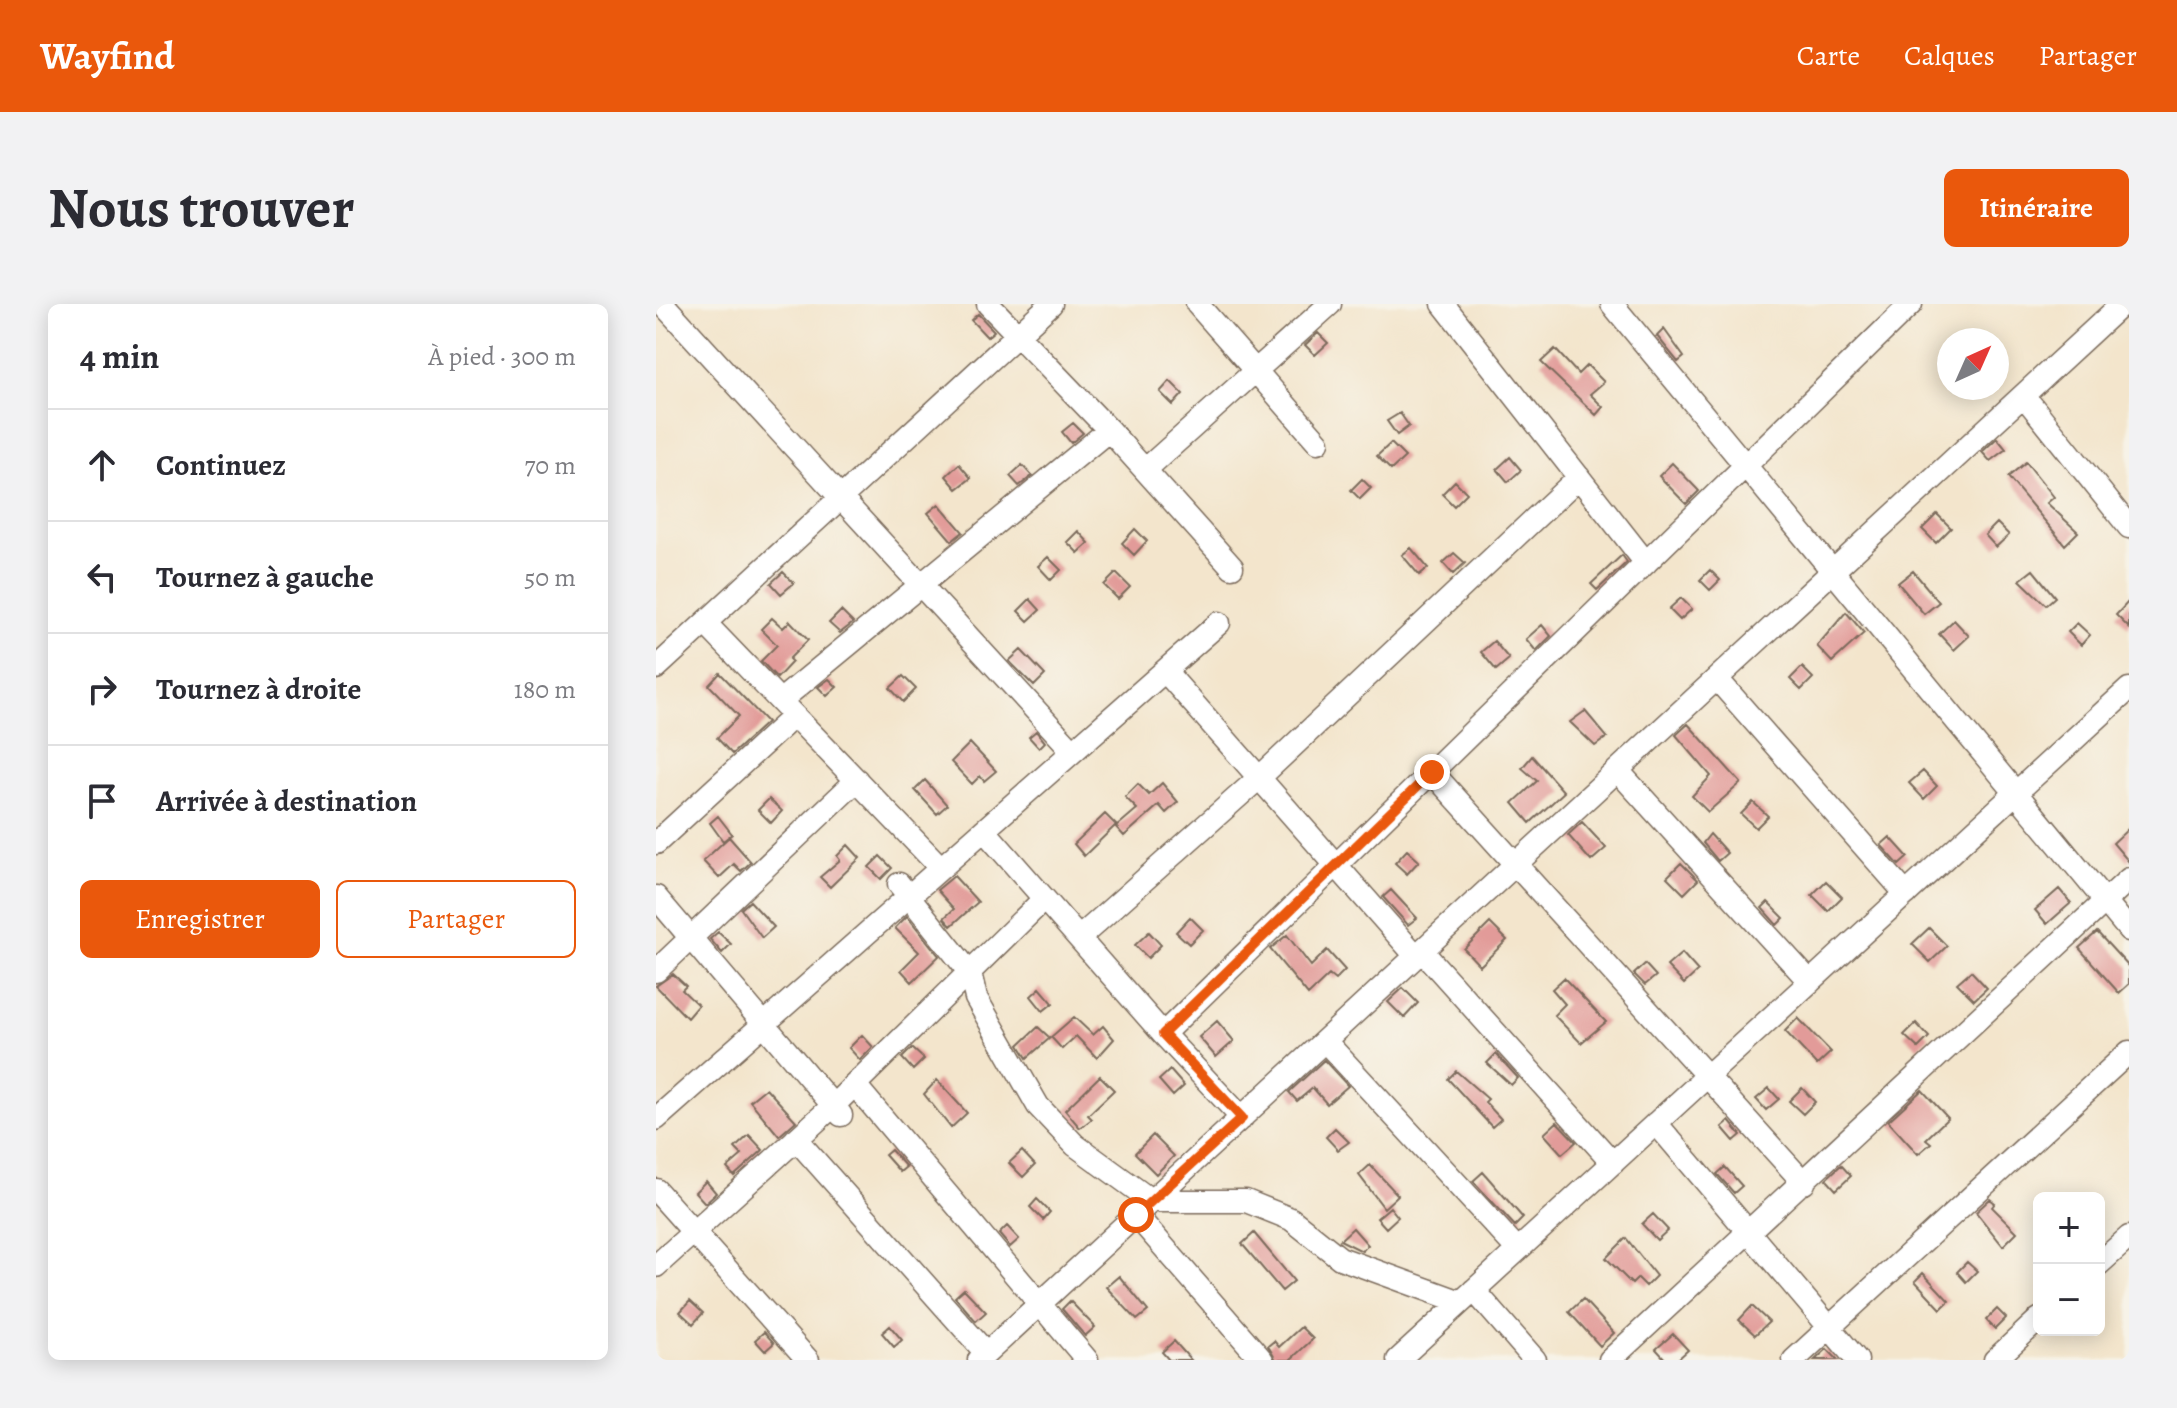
<!DOCTYPE html>
<html lang="fr">
<meta charset="utf-8">
<style>
body{margin:0;font-family:Alegreya,serif;background:#f2f2f3;color:#2b2b33}
.controls{position:absolute;right:24px;bottom:24px;display:grid;overflow:hidden;border-radius:12px;box-shadow:0 4px 20px #0003}
.controls button{width:72px;height:72px;display:grid;place-items:center;padding:0;border:0;border-bottom:2px solid #e1e1e2;background:#fff;color:#2b2b33;font:40px sans-serif}
.compass{position:absolute;left:1281px;top:24px;width:72px;height:72px;border-radius:50%;background:#fff;box-shadow:0 4px 20px #0003;rotate:45deg}
.stop{position:absolute;width:24px;height:24px;margin:-18px;border:6px solid #ea580c;border-radius:50%;background:#fff}
.stop.end{background:#ea580c;border-color:#fff;box-shadow:0 2px 8px #0008}
.list{margin:0;padding:0;list-style:none}
h2{display:flex;justify-content:space-between;align-items:center;height:104px;margin:0;padding:0 32px;font-size:34px}
h2 small{font-size:26px;font-weight:400;color:#7c7c81}
.list li{display:grid;grid-template-columns:52px 1fr auto;gap:24px;align-items:center;box-sizing:border-box;height:112px;padding:0 32px;border-top:2px solid #e1e1e2}
.list b{display:block;font-size:30px;white-space:nowrap}
.list em{font-size:26px;font-style:normal;color:#7c7c81}
.actions{display:flex;gap:16px;padding:24px 32px}
.actions a{flex:1;padding:18px 0;border:2px solid #ea580c;border-radius:12px;text-align:center;font-size:28px;color:#ea580c}
.actions .main{background:#ea580c;color:#fff}
.icon{flex:none;width:44px;height:44px;fill:none;stroke:currentColor;stroke-width:2;stroke-linecap:round;stroke-linejoin:round}
.map{position:relative;flex:none;width:1473px;height:1056px;overflow:hidden;border-radius:12px}
header{display:flex;align-items:center;gap:48px;box-sizing:border-box;height:112px;padding:0 40px;background:#ea580c;color:#fff}
header strong{font-size:38px}
nav{display:flex;gap:44px;margin-inline-start:auto;font-size:28px}
.intro{display:flex;align-items:center;justify-content:space-between;box-sizing:border-box;height:192px;padding:0 48px}
h1{margin:0;font-size:56px}
.button{padding:20px 36px;border-radius:12px;background:#ea580c;color:#fff;font-size:28px;font-weight:700}
main{display:flex;gap:48px;padding:0 48px}
aside{flex:1;background:#fff;border-radius:12px;box-shadow:0 4px 20px #0003}
.map>svg:first-child{display:block}
.building{fill:#e29b99}
.lines{fill:none;stroke-linecap:round;stroke-linejoin:round}
.minor-casing{stroke:#7b6b5b;stroke-width:25}
.minor{stroke:#fff;stroke-width:22}
.route{stroke:#ea580c;stroke-width:10}
</style>
<header>
<strong>Wayfind</strong>
<nav><a>Carte</a><a>Calques</a><a>Partager</a></nav>
</header>
<div class="intro"><h1>Nous trouver</h1><a class="button">Itinéraire</a></div>
<main>
<aside>
<h2>4 min<small>À pied · 300 m</small></h2>
<ul class="list">
<li><svg class="icon" aria-label="ahead" viewBox="0 0 24 24"><path d="M12 20V5M6 11l6-6 6 6"/></svg><div><b>Continuez</b></div><em>70 m</em></li>
<li><svg class="icon" aria-label="left" viewBox="0 0 24 24"><path d="M17 20v-9H6M10 6l-5 5 5 5"/></svg><div><b>Tournez à gauche</b></div><em>50 m</em></li>
<li><svg class="icon" aria-label="right" viewBox="0 0 24 24"><path d="M7 20v-9h11M14 6l5 5-5 5"/></svg><div><b>Tournez à droite</b></div><em>180 m</em></li>
<li><svg class="icon" aria-label="arrive" viewBox="0 0 24 24"><path d="M6 21V4h12l-3 4 3 4H6"/></svg><div><b>Arrivée à destination</b></div></li>
</ul>
<div class="actions"><a class="main">Enregistrer</a><a>Partager</a></div>
</aside>
<div class="map">
<svg width="1473" height="1056" viewBox="0 0 1473 1056">
<rect width="100%" height="100%" fill="#f7f3e8"/>
<filter id="ink" filterUnits="userSpaceOnUse"><feTurbulence type="fractalNoise" baseFrequency=".0125" numOctaves="2"/><feDisplacementMap in="SourceGraphic" scale="16" xChannelSelector="R" yChannelSelector="G"/><feConvolveMatrix kernelMatrix="1 2 1 2 8 2 1 2 1" color-interpolation-filters="sRGB"/></filter>
<filter id="wash" filterUnits="userSpaceOnUse"><feTurbulence type="fractalNoise" baseFrequency=".006" numOctaves="4" result="noise"/><feDisplacementMap in="SourceGraphic" scale="32" xChannelSelector="R" yChannelSelector="G"/><feGaussianBlur stdDeviation="1.8" result="paint"/><feColorMatrix in="noise" values="0 0 0 0 0 0 0 0 0 0 0 0 0 0 0 0 0 1.4 0 .05"/><feComposite in="paint" operator="in"/></filter>
<g filter="url(#wash)">
<rect width="100%" height="100%" fill="#f3e5cc"/>
<g id="blocks">
<path class="building" d="M322,10L338,27L331,33L315,16Z
M1008,25L1028,53L1022,58L1001,32Z
M662,29L672,39L659,51L649,41Z
M899,45L922,70L931,61L948,78L934,90L947,103L940,111L885,58Z
M514,77L527,90L517,101L504,88Z
M744,109L753,122L741,131L731,117Z
M417,119L427,129L415,139L406,128Z
M1341,134L1350,145L1334,157L1326,148Z
M735,139L749,153L735,166L721,152Z
M854,153L865,166L852,178L841,165Z
M1370,158L1398,193L1391,199L1422,228L1409,241L1352,173Z
M1016,159L1043,187L1030,200L1003,172Z
M303,160L315,174L301,185L290,172Z
M366,161L376,172L363,182L354,172Z
M706,175L715,184L704,195L695,186Z
M799,177L811,189L798,202L786,190Z
M283,200L307,228L296,237L272,209Z
M1281,210L1295,224L1280,239L1266,225Z
M1341,219L1353,231L1340,243L1329,231Z
M479,225L491,237L478,251L466,239Z
M422,227L433,239L422,249L411,238Z
M755,244L772,264L763,271L746,251Z
M798,249L809,259L797,270L787,259Z
M966,251L971,258L941,286L935,280Z
M392,253L405,266L395,276L382,262Z
M1054,266L1064,276L1054,286L1044,276Z
M1377,266L1399,293L1390,301L1364,276Z
M1257,267L1283,298L1268,310L1242,279Z
M127,268L138,279L125,290L115,279Z
M460,269L474,283L462,295L448,281Z
M1025,294L1036,305L1024,316L1013,305Z
M374,295L384,306L372,317L362,307Z
M1473,297V324L1460,311Z
M185,307L197,319L184,329L173,319Z
M1190,308L1208,329L1176,358L1161,342Z
M116,314L127,324L134,317L152,336L133,355L136,358L121,374L105,357L121,341L105,325Z
M1298,316L1313,332L1298,346L1283,330Z
M1421,319L1434,331L1425,341L1412,328Z
M886,321L895,332L880,347L870,335Z
M838,337L853,355L840,366L825,348Z
M365,346L389,371L378,382L353,357Z
M1146,363L1157,374L1145,386L1134,375Z
M64,369L111,418L76,450L61,434L83,412L53,381Z
M247,372L260,385L247,398L234,384Z
M173,375L181,383L171,392L162,383Z
M929,407L951,433L939,442L914,418Z
M1032,420L1085,479L1052,508L1036,492L1055,472L1020,431Z
M380,427L389,438L383,444L373,433Z
M314,439L340,467L328,477L324,472L316,480L295,458Z
M876,452L908,488L874,519L857,499L881,477L866,464Z
M1267,467L1281,482L1268,495L1253,479Z
M269,476L291,501L281,510L259,486Z
M506,479L522,498L510,509L503,501L468,532L460,523L481,505L469,493L482,480L493,491Z
M113,495L126,507L115,519L102,506Z
M1097,498L1112,512L1100,524L1085,510Z
M449,510L460,521L428,552L418,540Z
M62,512L76,530L67,537L54,519Z
M926,518L950,544L935,557L912,531Z
M1473,524V558L1457,539Z
M1054,530L1071,549L1062,557L1047,539Z
M73,533L95,558L85,567L78,560L63,574L47,557Z
M1234,533L1252,553L1243,561L1225,541Z
M192,541L204,554L174,583L164,573L184,556L181,552Z
M751,546L763,557L751,570L739,559Z
M224,552L236,564L225,575L213,563Z
M1025,559L1042,576L1028,590L1011,573Z
M298,572L322,598L295,622L288,614L298,605L281,586Z
M1170,577L1186,593L1172,607L1156,591Z
M1403,585L1415,599L1391,620L1379,606Z
M735,586L761,614L752,621L727,593Z
M94,597L118,623L106,634L85,605Z
M1112,598L1128,614L1121,621L1106,604Z
M251,612L283,652L256,678L245,666L263,648L239,624Z
M534,613L547,626L533,640L520,628Z
M834,619L851,636L824,662L808,645Z
M1273,624L1291,642L1274,658L1256,640Z
M62,628L75,640L66,649L54,635Z
M493,628L505,641L492,654L479,641Z
M1441,628L1473,663V680L1463,689L1423,644Z
M631,631L655,662L671,646L689,666L679,676L673,671L652,691L614,645Z
M1026,649L1042,667L1028,680L1011,662Z
M989,660L1000,672L989,681L978,670Z
M1315,667L1331,684L1318,696L1301,679Z
M17,670L30,682L26,686L42,701L31,714L0,682Z
M908,674L950,718L925,739L898,711L909,700L896,685Z
M384,684L397,699L387,707L375,692Z
M747,684L762,699L748,714L732,698Z
M418,713L437,731L447,722L458,735L441,754L420,732L406,745L395,733Z
M1142,714L1175,748L1161,761L1129,727Z
M561,717L578,737L560,753L543,733Z
M1260,719L1273,733L1262,744L1248,731Z
M382,723L394,734L371,754L363,741Z
M206,731L217,743L204,756L193,744Z
M256,744L268,755L257,766L246,754Z
M840,750L862,774L855,781L831,759Z
M668,756L692,782L671,800L657,784L641,797L633,788Z
M514,766L528,782L517,792L503,776Z
M800,767L832,795L829,798L845,815L836,823L792,775Z
M444,772L458,786L432,811L436,815L424,824L409,806Z
M281,776L311,809L295,824L268,790Z
M110,784L140,817L123,832L94,797Z
M1113,784L1123,795L1110,806L1100,795Z
M1146,784L1159,798L1147,810L1133,797Z
M1266,786L1292,814L1270,835L1275,839L1262,850L1232,817Z
M1073,817L1085,831L1078,837L1066,823Z
M901,818L920,838L906,850L888,830Z
M679,824L693,838L682,846L670,833Z
M93,831L107,846L78,872L71,864L86,851L79,844Z
M497,831L518,852L500,870L479,849Z
M235,846L250,863L244,868L229,851Z
M366,847L379,861L367,873L353,859Z
M714,861L742,891L728,904L703,871Z
M1185,861L1195,872L1180,886L1170,875Z
M1069,863L1086,882L1078,889L1061,870Z
M827,868L867,914L859,922L817,877Z
M50,877L60,889L49,899L39,888Z
M381,895L394,908L387,916L374,903Z
M1334,895L1339,899L1336,903L1361,928L1347,942L1320,908Z
M734,903L742,913L730,924L721,914Z
M997,910L1012,926L1001,936L986,920Z
M351,922L363,935L354,943L343,930Z
M697,924L712,941L706,947L684,936Z
M598,929L638,977L626,987L586,940Z
M970,934L1000,972L990,982L982,974L976,980L950,954Z
M1311,958L1321,967L1310,978L1301,968Z
M1267,969L1293,997L1285,1005L1259,977Z
M463,972L492,1007L481,1016L450,983Z
M308,985L330,1008L320,1017L299,993Z
M927,995L958,1029L944,1042L913,1008Z
M34,997L47,1009L37,1020L24,1008Z
M414,997L439,1023L429,1032L406,1005Z
M1096,1002L1113,1018L1099,1031L1083,1016Z
M1341,1005L1350,1014L1339,1025L1330,1016Z
M234,1022L246,1036L238,1043L226,1029Z
M645,1023L657,1035L634,1056H620L612,1042L618,1037L623,1043Z
M108,1028L118,1039L109,1047L99,1036Z
M1017,1030L1032,1046L1021,1056H1010L1000,1045Z
M518,1037L535,1056H513L506,1048Z
M1171,1045L1182,1056H1159Z"/>
</g>
</g>
<g filter="url(#ink)">
<use href="#blocks" fill-opacity="0" stroke="#7b6b5b" stroke-width="2"/>
<g class="lines">
<defs>
<path id="minor" d="M7,0L417,447
M332,0L453,126L576,263
M541,0L662,138
M787,0L990,259
M956,0L1473,626
M1368,92L1473,223
M489,166L674,0
M49,319L285,564
M0,364L395,0
M509,367L761,653
M1062,376L1250,590
M124,397L453,126
M776,468L1148,879
M963,468L1154,678
M328,526L507,730L586,814
M0,539L138,412
M243,580L314,669L320,694L382,802L419,841L496,897H590L635,915L684,954L805,998
M0,593L185,811
M423,634L603,474L923,173
M767,648L957,859
M0,667L201,476
M507,730L1255,0
M669,737L862,946
M199,781L431,1056
M0,815L563,319
M1000,819L1201,1056
M140,835L330,1049
M0,886L152,1056
M480,911L606,1056
M1443,960L1473,933
M0,962L177,802L388,595
M818,986L879,1056
M323,1056L1466,0
M742,1056L1473,385
M954,1056L1473,575
M1138,1056L1473,748
M1339,1056L1383,1015"/>
</defs>
<use href="#minor" class="minor-casing"/>
<use href="#minor" class="minor"/>
</g>
</g>
<g class="lines" filter="url(#ink)">
<path class="route" d="M480,911L586,814L507,730L776,468"/>
</g>
</svg>
<div class="controls">
<button>+</button>
<button>−</button>
</div>
<svg class="compass" viewBox="-18 -18 36 36"><path d="M0-13l5 13h-10z" fill="#e53935"/><path d="M0 13l5-13h-10z" fill="#7c7c81"/></svg>
<div class="stop" style="left:480px;top:911px"></div>
<div class="stop end" style="left:776px;top:468px"></div>
</div>
</main>
